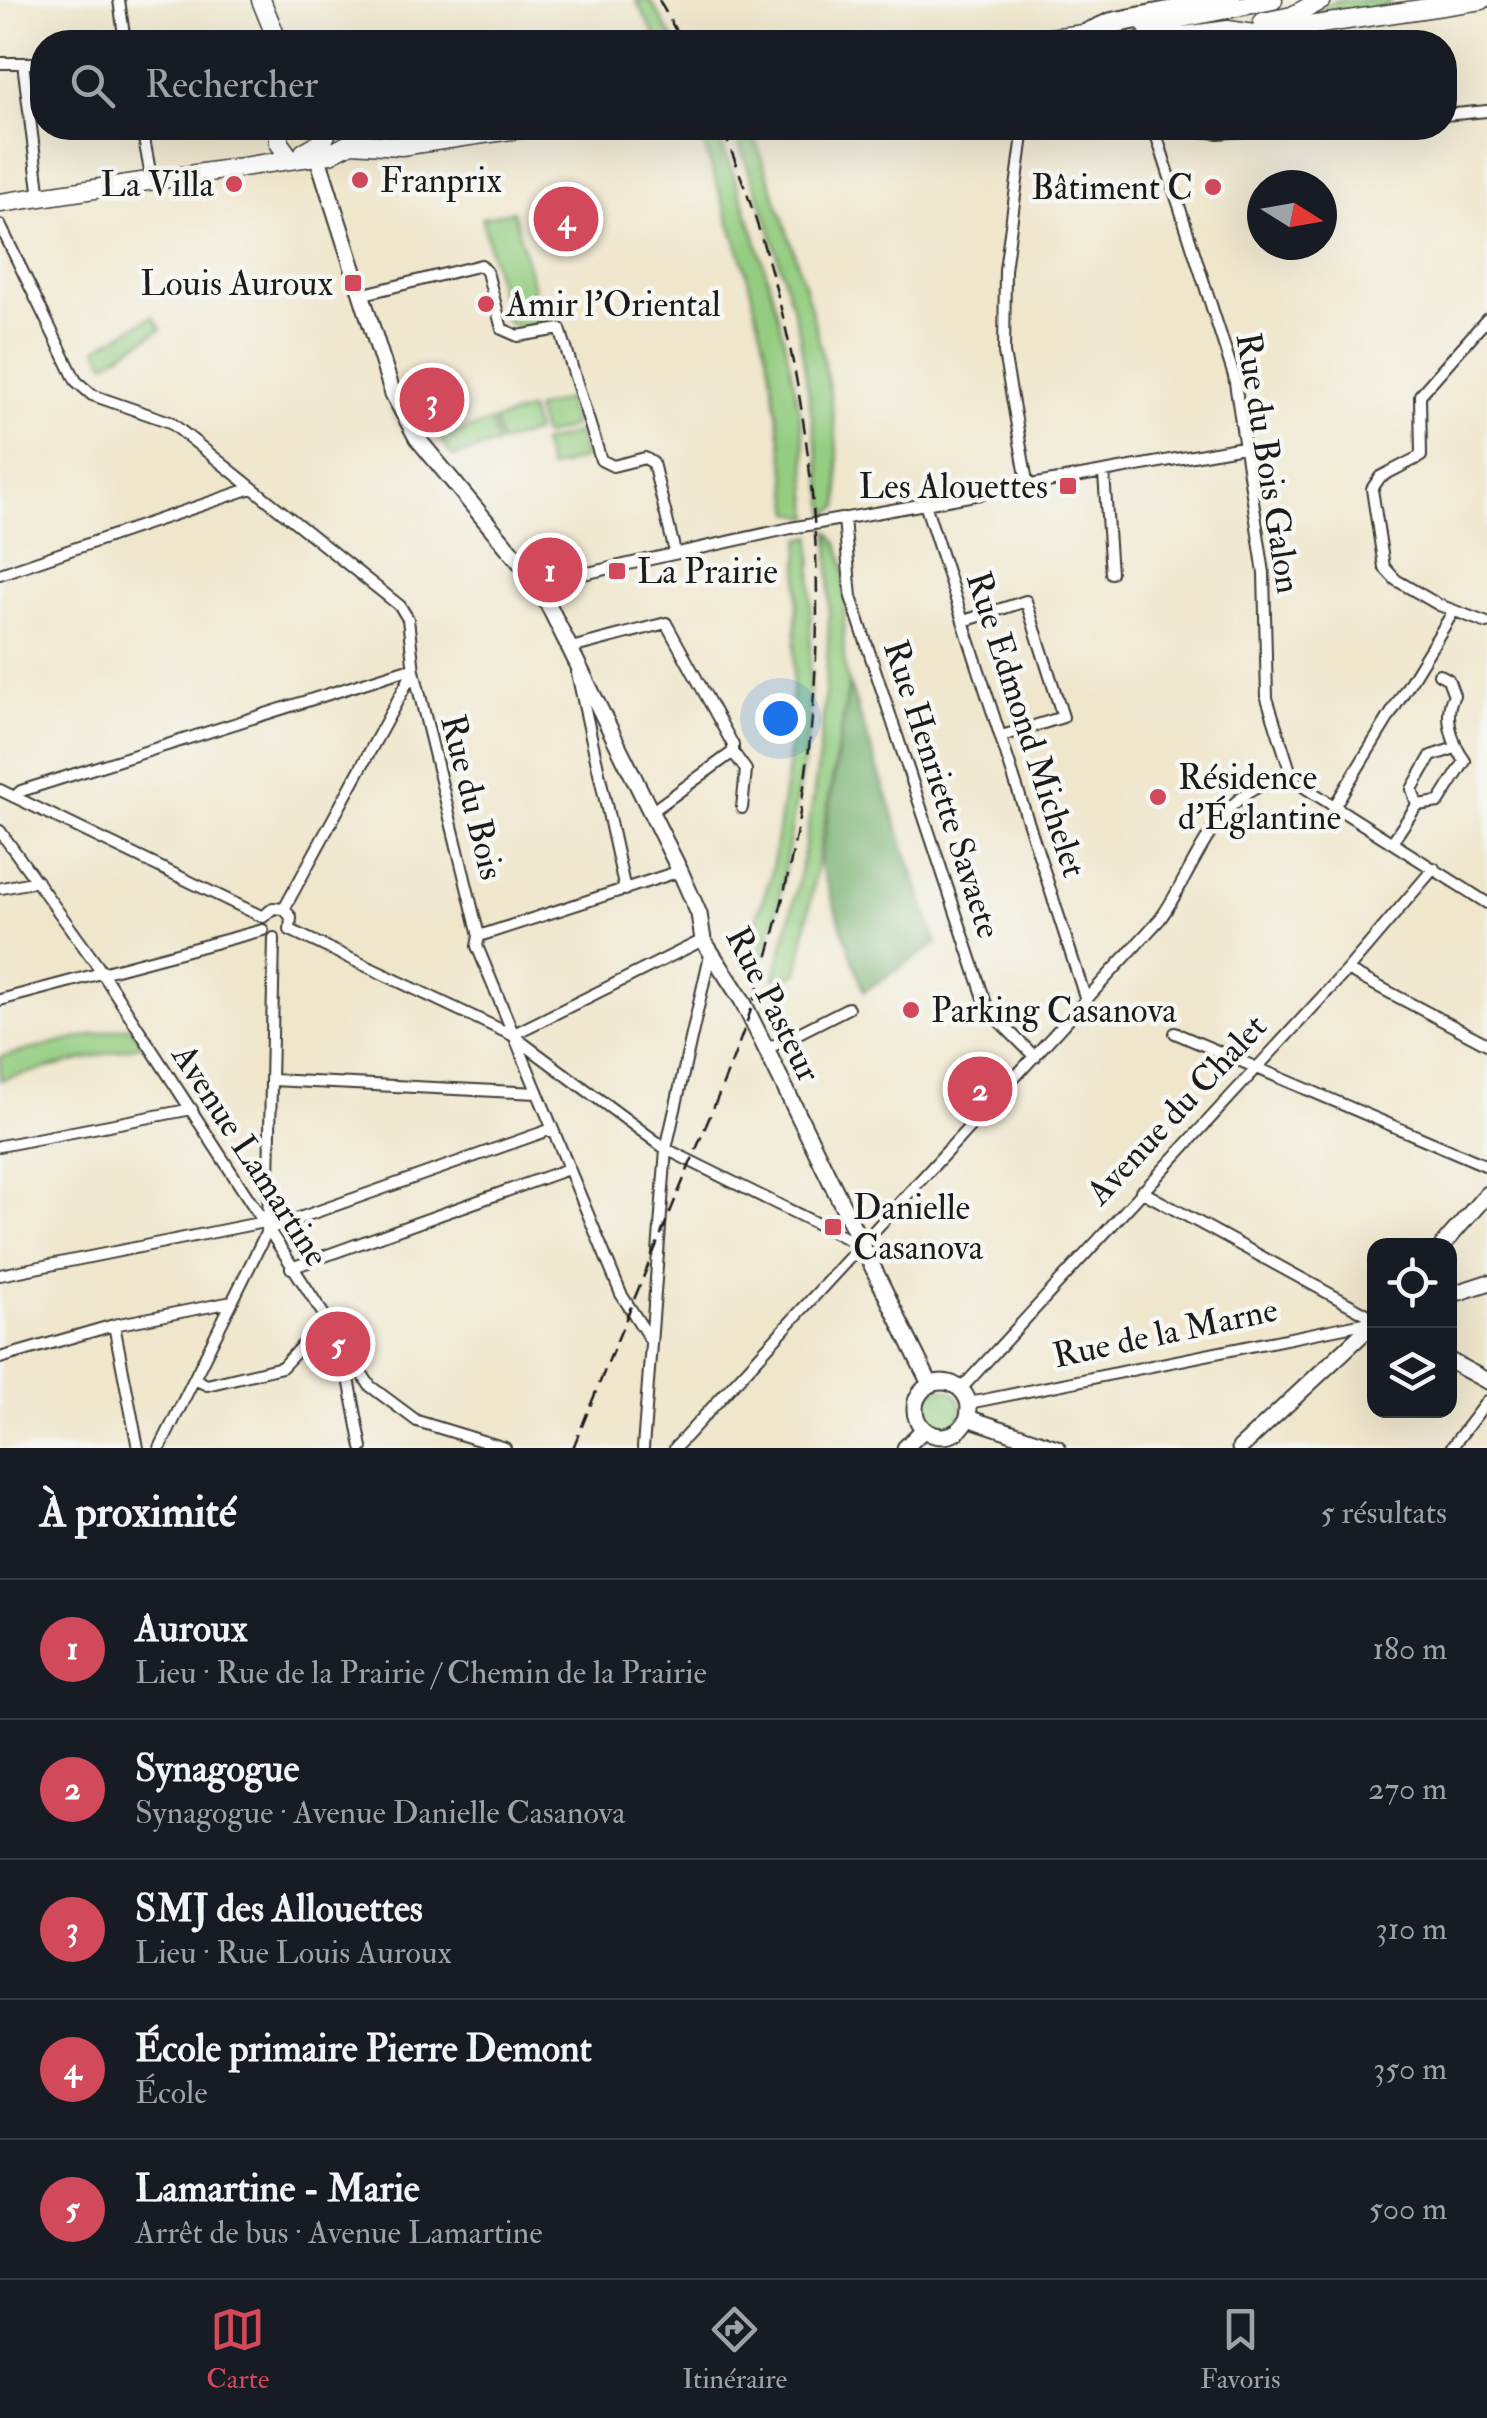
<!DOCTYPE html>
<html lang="fr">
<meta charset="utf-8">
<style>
body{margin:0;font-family:"IM FELL Double Pica",serif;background:#242831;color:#f1f3f6}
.controls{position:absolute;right:30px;bottom:30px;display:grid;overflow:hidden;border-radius:20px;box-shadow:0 10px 40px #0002}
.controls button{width:90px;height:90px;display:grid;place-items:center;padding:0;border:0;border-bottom:2px solid #363941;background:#171b24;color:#f1f3f6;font:50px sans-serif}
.compass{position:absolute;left:1247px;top:170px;width:90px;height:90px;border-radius:50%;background:#171b24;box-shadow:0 10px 40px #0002;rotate:101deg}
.you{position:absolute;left:780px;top:718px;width:35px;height:35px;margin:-25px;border:8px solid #fff;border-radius:50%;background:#1a73e8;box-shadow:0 0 0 15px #1a73e833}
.badge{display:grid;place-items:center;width:65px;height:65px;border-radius:50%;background:#d1495b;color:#fff;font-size:32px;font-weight:700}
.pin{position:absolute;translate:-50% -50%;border:5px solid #fff;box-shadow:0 2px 10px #0006}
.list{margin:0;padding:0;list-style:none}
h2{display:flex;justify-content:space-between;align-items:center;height:130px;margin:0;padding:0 40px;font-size:42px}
h2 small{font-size:32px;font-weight:400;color:#9ea1a6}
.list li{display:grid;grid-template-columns:65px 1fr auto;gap:30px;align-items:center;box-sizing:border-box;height:140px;padding:0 40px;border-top:2px solid #363941}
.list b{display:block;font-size:38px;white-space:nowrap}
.list p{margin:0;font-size:32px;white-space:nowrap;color:#9ea1a6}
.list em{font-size:32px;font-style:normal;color:#9ea1a6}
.icon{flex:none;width:55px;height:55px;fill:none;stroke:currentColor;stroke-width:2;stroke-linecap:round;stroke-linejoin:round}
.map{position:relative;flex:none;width:1487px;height:1448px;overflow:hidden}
.search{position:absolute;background:#171b24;box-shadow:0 10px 40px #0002;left:30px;right:30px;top:30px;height:110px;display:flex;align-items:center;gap:25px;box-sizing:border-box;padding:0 35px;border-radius:40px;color:#9ea1a6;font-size:38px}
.sheet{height:830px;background:#171b24}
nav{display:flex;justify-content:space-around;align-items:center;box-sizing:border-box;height:140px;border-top:2px solid #363941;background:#171b24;font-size:28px;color:#9ea1a6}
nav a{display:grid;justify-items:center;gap:5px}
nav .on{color:#d1495b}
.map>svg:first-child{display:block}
.green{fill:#94cd81;stroke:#58744e;stroke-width:2.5}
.forest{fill:#77b06f;stroke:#4a6646;stroke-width:2.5}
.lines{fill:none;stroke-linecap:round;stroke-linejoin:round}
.street-casing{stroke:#3c3a36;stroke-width:14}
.secondary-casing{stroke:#3c3a36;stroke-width:19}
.primary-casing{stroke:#3c3a36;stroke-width:21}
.highway-casing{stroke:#3c3a36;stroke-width:24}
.street{stroke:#fff;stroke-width:10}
.secondary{stroke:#fff;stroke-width:15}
.primary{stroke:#fff;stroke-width:18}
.highway{stroke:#fff;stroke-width:20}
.rail{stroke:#1c1c1c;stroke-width:2.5;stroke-dasharray:15 8;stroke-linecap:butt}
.poi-dot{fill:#d1495b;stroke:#f6f6f2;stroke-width:4}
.labels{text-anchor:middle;stroke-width:9;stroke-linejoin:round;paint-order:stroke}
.poi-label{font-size:35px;fill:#1c1c1c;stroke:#f6f6f2;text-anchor:start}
.street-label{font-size:35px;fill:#1c1c1c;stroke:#f6f6f2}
</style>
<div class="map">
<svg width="1487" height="1448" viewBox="0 0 1487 1448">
<rect width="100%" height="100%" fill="#f6f6f2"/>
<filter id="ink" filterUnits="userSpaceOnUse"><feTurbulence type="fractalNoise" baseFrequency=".01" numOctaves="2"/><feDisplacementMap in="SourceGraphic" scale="20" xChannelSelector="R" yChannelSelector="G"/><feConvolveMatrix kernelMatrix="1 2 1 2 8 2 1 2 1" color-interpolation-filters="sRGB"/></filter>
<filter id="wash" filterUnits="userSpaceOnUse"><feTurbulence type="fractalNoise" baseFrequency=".0048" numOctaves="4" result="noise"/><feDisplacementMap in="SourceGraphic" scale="40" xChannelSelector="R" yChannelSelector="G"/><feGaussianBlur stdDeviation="2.25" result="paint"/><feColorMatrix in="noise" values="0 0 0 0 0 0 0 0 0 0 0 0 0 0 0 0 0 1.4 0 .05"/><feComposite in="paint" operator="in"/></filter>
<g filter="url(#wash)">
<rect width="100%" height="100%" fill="#efe6cc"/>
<path class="green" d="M636,0H650L675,42H659Z
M1338,0H1392L1385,7L1292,21Z
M698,128H715C756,226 785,327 803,433C807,461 806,490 811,518L792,512L770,366L745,267Z
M733,128H751C794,250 842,375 839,507L827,514L799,331L767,219Z
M513,211L543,322L521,329L507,322L482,218Z
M153,316L161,329L106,363L97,348Z
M566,399L574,426L543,436L535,409Z
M529,410L536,432L500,443L494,421Z
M491,422L497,444L453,457L439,438Z
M577,433L585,458L549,469L541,443Z
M829,532C861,565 833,644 849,683L798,972L786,979L774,978C816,832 833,684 829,532Z
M812,536L809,728L778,906L759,970L746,950L771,875L788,768L800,548L801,539Z
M130,1026L142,1045L0,1080V1057Z
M922 1409a20 20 0 1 1 40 0a20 20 0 1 1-40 0Z"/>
<path class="forest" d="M849,683L937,944L864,991L820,865Z"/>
</g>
<g filter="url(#ink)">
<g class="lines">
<defs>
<path id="street" d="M119,0L125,42
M0,63H42
M23,63L40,198
M1444,115L1487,111
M142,128L152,182
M1024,128L1005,270L1004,353L1028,487
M1154,128L1234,376L1264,573L1267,698L1293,780
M1173,128L1218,133L1288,128
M0,225L76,381L92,395L170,422L400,606L408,619L414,671L479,936L477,946L621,1294L651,1341
M360,295L481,265L487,272L502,329L518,336L560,329L601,460L613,466L645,458L653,463L675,552
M1487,319L1420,395L1421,456L1380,477L1372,489L1384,567L1396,580L1439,605L1487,623
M1104,474L1111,573
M925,504L1086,1000
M844,518L851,597L988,1010L1035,1057
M0,574L252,488
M538,584L791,528L1243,447
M964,621L1026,601L1063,717L1002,736
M572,651L571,648L666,623L733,745V752L651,812
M577,673L625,890
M733,752L746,770L742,808
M0,790L263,917
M14,797L21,791L405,670L414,671
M1335,805L1453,612
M1417,805L1439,802L1465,761C1452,744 1443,714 1454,695L1448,679L1439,674
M1417,805L1412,789L1431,756L1455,748
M0,831L97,965L370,1386L417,1421L505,1448
M1393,841L1417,805
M2,888L37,881
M284,909L413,672
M263,917L273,908L284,909L291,917L290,930
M290,930L512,1035L666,1149L860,1245
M479,936L680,871
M1347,970L1487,1044
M0,1000L263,930
M1175,1033L1487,1166
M512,1035L703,940
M765,1050L848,1008
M272,1080L537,1093
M0,1146L192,1109
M1141,1191L1374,1318
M268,1229L552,1129
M291,1268L568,1169
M0,1275L264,1222
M114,1325L138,1448
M0,1358L114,1325L232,1302
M350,1358L348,1373L362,1448
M194,1379L207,1385L282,1367L326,1320
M961,1389L1347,970L1434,868
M969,1403L1374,1321
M160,1448L268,1229L274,938
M643,1448L666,1149L710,955
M675,1448L1160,919C1195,872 1219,777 1293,780L1487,903
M1451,1448L1487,1401"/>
<path id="secondary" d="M317,155L393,394L417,438L538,584L680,871L699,914L703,940L742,1000L930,1384
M1442,1246L1487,1194
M1450,1295L1487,1283
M1450,1361L1487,1381
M915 1409a27 27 0 1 1 54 0a27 27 0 1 1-54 0Z
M968,1418L1057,1448
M905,1448L924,1429
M1240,1448L1374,1323"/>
<path id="primary" d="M261,0L278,42
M1263,22L1292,16L1322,0
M1146,25L1273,0
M1015,42L1101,32
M1140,42L1228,30L1254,34L1482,0
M279,128V143L290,158
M304,152L323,141L329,128
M0,203L330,154L351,143L401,146L526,128"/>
<path id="highway" d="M1089,33L1112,23L1230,0"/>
</defs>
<use href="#street" class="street-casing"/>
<use href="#secondary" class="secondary-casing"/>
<use href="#primary" class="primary-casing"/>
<use href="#highway" class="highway-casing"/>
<use href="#street" class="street"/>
<use href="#secondary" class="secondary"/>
<use href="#primary" class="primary"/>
<use href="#highway" class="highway"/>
<path class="rail" d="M659,0L682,42
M573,1448C610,1357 648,1266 685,1176C711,1113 739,1050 759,985C847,702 835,402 722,128"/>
</g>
</g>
<g class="poi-dot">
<circle cx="360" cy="180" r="10"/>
<circle cx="234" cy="184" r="10"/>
<circle cx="1213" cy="187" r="10"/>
<rect x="343" y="273" width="20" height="20" rx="5"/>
<circle cx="486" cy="304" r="10"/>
<rect x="1058" y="476" width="20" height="20" rx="5"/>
<rect x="607" y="561" width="20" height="20" rx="5"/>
<circle cx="1158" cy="797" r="10"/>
<circle cx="911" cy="1010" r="10"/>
<rect x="823" y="1217" width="20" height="20" rx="5"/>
</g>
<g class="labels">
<g class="poi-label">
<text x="380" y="192">Franprix</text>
<text x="214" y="196" text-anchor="end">La Villa</text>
<text x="1193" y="199" text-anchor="end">Bâtiment C</text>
<text x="333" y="295" text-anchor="end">Louis Auroux</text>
<text x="506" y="316">Amir l'Oriental</text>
<text x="1048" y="498" text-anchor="end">Les Alouettes</text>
<text x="637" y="583">La Prairie</text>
<text x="1178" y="789">Résidence<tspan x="1178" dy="40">d'Églantine</tspan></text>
<text x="931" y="1022">Parking Casanova</text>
<text x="853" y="1219">Danielle<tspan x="853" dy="40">Casanova</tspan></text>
</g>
<g class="street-label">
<text transform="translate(1269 463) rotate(81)" y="12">Rue du Bois Galon</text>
<text transform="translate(1027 724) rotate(72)" y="12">Rue Edmond Michelet</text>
<text transform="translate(943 789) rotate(72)" y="12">Rue Henriette Savaete</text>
<text transform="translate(473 797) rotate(76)" y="12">Rue du Bois</text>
<text transform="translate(774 1004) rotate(63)" y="12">Rue Pasteur</text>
<text transform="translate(1176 1109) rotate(-47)" y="12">Avenue du Chalet</text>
<text transform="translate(251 1155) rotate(57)" y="12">Avenue Lamartine</text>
<text transform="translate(1165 1332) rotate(-12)" y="12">Rue de la Marne</text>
</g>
</g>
</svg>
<div class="controls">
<button><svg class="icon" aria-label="locate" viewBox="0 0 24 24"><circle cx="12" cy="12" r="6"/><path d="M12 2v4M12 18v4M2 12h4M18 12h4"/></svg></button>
<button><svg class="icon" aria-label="layers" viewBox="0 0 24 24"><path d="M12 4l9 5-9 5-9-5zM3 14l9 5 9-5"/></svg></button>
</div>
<svg class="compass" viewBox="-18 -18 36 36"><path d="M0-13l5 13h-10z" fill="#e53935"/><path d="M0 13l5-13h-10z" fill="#9ea1a6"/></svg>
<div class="you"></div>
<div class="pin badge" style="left:550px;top:570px">1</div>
<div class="pin badge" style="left:980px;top:1089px">2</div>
<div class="pin badge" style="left:432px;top:400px">3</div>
<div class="pin badge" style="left:566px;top:219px">4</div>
<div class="pin badge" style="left:338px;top:1344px">5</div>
<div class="search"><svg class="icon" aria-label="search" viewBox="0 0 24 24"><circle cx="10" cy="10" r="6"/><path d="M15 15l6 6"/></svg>Rechercher</div>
</div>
<section class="sheet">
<h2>À proximité<small>5 résultats</small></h2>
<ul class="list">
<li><span class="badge">1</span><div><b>Auroux</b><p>Lieu · Rue de la Prairie / Chemin de la Prairie</p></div><em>180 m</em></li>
<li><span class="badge">2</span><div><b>Synagogue</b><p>Synagogue · Avenue Danielle Casanova</p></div><em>270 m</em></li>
<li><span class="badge">3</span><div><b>SMJ des Allouettes</b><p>Lieu · Rue Louis Auroux</p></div><em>310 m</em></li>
<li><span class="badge">4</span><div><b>École primaire Pierre Demont</b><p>École</p></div><em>350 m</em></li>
<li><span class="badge">5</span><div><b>Lamartine - Marie</b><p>Arrêt de bus · Avenue Lamartine</p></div><em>500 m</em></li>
</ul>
</section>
<nav>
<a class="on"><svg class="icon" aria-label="map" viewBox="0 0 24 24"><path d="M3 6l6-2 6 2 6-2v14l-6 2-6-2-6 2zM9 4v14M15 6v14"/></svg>Carte</a>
<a><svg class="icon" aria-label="directions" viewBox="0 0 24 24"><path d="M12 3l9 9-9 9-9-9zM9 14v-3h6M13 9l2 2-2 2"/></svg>Itinéraire</a>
<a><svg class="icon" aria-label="saved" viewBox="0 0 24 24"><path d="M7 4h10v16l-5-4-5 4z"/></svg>Favoris</a>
</nav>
